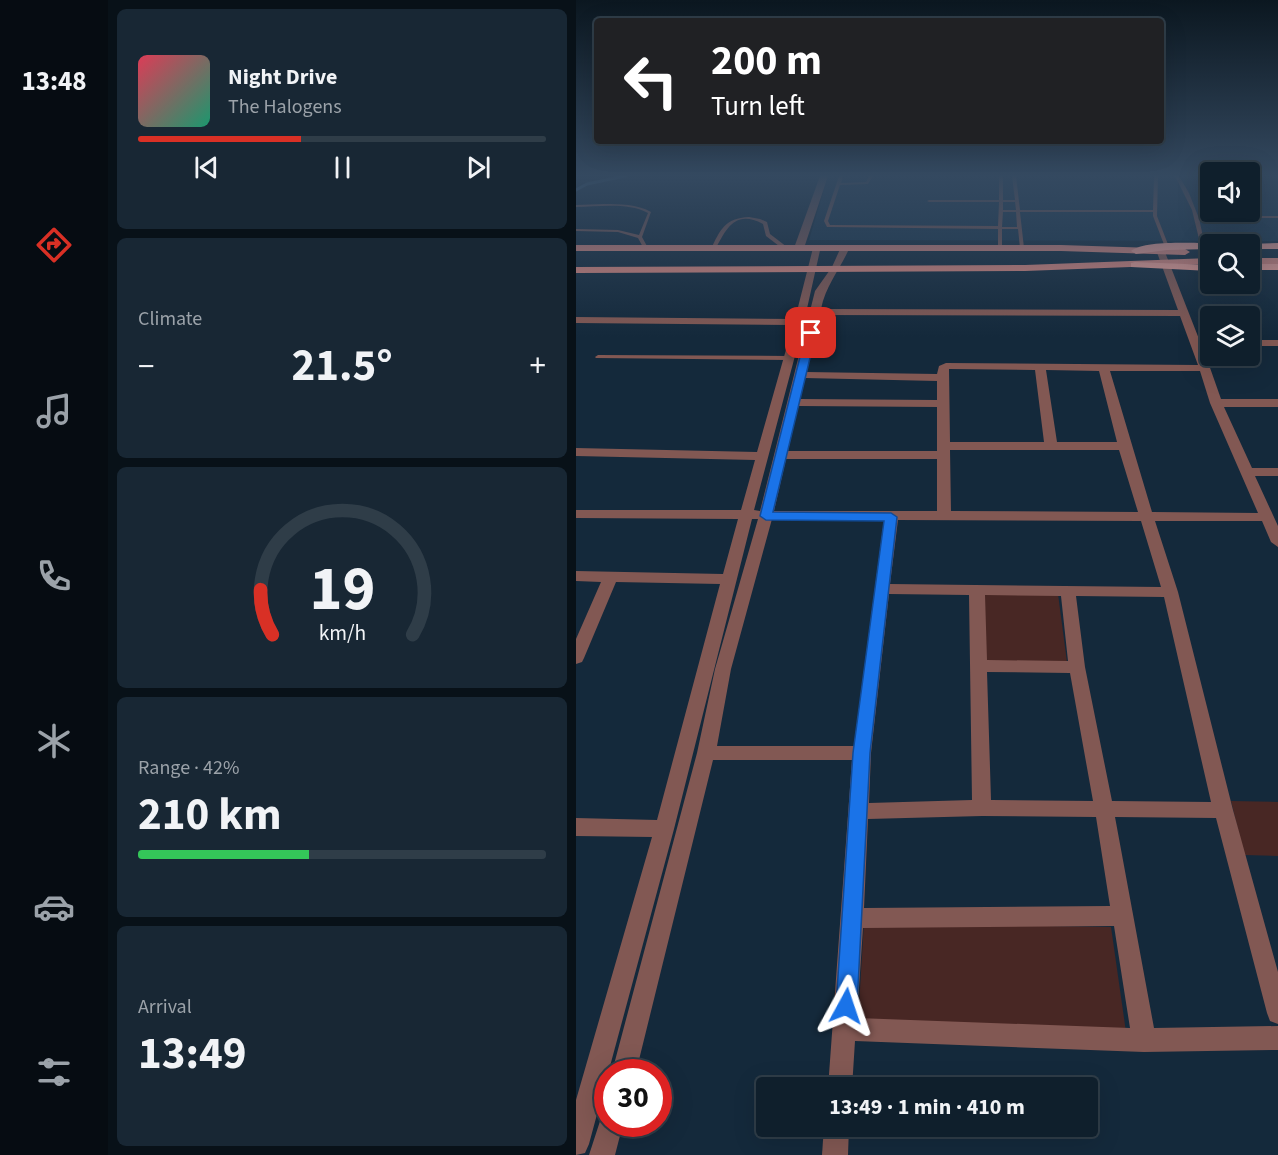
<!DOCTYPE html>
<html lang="en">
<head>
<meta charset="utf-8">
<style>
	body { margin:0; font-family:"Source Sans 3",sans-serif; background:#182734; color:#f1f3f6; height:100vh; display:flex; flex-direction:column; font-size:22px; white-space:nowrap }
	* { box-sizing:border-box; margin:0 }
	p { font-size:20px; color:#9ba2a9 }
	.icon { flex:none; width:33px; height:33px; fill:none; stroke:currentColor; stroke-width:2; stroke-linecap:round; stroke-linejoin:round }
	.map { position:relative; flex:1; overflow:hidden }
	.sheet { display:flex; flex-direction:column; gap:9px; padding:9px; background:#081118; width:468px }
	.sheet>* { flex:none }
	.banner { position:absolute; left:18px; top:18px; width:570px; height:126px; border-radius:6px; box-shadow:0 6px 24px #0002,0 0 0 2px #2f3d48; background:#202124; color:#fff; overflow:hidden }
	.fabs { position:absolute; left:624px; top:162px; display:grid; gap:12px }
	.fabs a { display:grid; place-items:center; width:60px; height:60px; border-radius:6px; background:#0f1f2c; box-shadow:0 6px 24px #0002,0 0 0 2px #2f3d48; font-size:30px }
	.speed { position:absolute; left:18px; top:1059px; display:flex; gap:12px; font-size:30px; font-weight:700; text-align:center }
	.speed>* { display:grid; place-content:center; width:78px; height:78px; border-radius:50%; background:#0f1f2c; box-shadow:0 6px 24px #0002,0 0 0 2px #2f3d48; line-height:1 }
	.speed .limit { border:9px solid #d22; background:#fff; color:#111 }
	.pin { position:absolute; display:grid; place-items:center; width:51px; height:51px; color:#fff; margin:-26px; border-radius:12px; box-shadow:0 3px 9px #0006 }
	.me { position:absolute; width:66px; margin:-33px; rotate:5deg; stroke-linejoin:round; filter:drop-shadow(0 0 4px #0008) }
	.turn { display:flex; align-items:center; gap:21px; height:126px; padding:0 18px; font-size:27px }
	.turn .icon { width:78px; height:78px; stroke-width:2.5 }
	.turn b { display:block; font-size:42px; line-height:51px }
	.big { font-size:45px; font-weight:700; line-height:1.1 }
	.sheet .tile { flex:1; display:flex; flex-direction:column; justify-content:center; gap:9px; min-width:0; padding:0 21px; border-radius:9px; background:#182734 }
	.sheet .dial { align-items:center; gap:0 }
	.dial svg { height:156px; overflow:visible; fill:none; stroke:#2f3d48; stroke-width:7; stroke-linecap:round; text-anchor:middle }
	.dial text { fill:#f1f3f6; stroke:none }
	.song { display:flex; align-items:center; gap:18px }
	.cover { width:72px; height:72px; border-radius:9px; background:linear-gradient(135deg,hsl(350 70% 55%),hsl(160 70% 35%)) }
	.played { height:6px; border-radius:3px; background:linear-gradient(90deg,#d93025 40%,#2f3d48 40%) }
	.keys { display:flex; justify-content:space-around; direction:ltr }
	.heat { display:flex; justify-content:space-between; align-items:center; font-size:33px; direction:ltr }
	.charge { height:9px; border-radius:4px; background:linear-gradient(90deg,#34c759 42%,#2f3d48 0) }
	.trip { position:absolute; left:180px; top:1077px; width:342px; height:60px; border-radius:6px; background:#0f1f2c; box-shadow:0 6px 24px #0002,0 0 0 2px #2f3d48; font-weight:700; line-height:60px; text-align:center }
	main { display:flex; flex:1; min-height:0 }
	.tabs { display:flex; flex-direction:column; width:108px; justify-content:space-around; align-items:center; background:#060c12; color:#9ba2a9 }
	.tabs .icon { width:42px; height:42px }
	.tabs .selected { color:#d93025 }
	.tabs b { font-size:27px; color:#f1f3f6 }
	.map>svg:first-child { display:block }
</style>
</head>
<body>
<main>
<nav class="tabs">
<b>13:48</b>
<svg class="icon selected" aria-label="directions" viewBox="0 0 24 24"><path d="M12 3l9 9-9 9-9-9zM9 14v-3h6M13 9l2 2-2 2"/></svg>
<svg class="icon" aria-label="music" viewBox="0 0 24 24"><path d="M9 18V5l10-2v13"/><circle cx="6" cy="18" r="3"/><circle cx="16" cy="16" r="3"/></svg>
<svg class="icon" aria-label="phone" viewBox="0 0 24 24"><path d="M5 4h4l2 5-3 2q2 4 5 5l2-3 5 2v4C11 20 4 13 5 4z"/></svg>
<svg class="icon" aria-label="climate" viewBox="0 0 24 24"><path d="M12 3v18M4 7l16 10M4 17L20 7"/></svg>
<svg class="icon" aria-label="car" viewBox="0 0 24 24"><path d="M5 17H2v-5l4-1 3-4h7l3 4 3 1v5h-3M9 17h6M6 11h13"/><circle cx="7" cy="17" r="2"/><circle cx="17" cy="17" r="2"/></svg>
<svg class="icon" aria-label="filters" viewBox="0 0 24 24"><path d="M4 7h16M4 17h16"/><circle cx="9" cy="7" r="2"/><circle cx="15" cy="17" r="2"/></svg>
</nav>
<section class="sheet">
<div class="tile">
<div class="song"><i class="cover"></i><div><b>Night Drive</b><p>The Halogens</p></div></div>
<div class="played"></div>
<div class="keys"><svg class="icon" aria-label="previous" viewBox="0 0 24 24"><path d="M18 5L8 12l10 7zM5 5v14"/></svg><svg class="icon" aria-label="pause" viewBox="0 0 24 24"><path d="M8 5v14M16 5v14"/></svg><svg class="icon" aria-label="next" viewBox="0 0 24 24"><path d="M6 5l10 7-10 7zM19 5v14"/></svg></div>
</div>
<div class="tile"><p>Climate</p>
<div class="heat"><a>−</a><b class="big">21.5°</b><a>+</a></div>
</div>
<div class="tile dial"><svg viewBox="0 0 100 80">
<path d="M14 69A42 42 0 1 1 86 69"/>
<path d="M14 69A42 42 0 0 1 8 46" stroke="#d93025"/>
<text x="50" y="56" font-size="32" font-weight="700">19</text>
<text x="50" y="72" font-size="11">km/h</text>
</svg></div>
<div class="tile"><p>Range · 42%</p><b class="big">210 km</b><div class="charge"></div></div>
<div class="tile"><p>Arrival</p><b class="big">13:49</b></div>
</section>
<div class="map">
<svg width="702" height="1155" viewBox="0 0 702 1155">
	<rect width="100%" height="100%" fill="#14293b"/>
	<polygon fill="#19344b" points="252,176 634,176 634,212 674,212 674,176 702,176 702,241 233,240"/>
	<g fill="#482724">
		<polygon points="403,593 482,594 491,662 405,661"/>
		<polygon points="655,801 702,802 702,856 668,855"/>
		<polygon points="288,923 535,927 550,1032 282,1022"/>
	</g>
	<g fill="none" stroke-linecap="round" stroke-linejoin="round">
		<polyline stroke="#466b8b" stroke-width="3" points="0,190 11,184 49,176"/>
		<g fill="#825853" fill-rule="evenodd">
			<path d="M 263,176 L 267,176 L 265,183 L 290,182 L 293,176 L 297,176 L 292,184 L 264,185 L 252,221 L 254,225 L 422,226 L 423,202 L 353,202 L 351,201 L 353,200 L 423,200 L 423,176 L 427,176 L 427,200 L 439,200 L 436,176 L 440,176 L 444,210 L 577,210 L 578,176 L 582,176 L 581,216 L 593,247 L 591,248 L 589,247 L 577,216 L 577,212 L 444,212 L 448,248 L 446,249 L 444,248 L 442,229 L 426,229 L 426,248 L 424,249 L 422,248 L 422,229 L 253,227 L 251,227 L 248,221 ZM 427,202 L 439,202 L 440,210 L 427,210 ZM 427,212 L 440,212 L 441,227 L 426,227 Z"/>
			<polygon points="599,176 603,176 613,193 622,216 702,216 702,218 623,218 629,246 625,247 616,210"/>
			<path d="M 28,204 C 44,204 61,204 75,212 L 66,237 L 72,248 L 72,249 L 68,249 L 62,238 L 42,232 L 0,231 L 0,229 L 42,230 L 63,235 L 72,213 C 51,202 23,207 0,207 L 0,205 Z"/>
			<path d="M 173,217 L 184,219 L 191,222 L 194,234 L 211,247 L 211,249 L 207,249 L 190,236 L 187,224 C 159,209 150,229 139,250 L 135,250 L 135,249 C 144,230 149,218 173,217 Z"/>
			<polygon points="22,355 212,356 215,358 212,360 20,358 19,357"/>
		</g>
		<g fill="#825853" fill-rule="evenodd">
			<polygon points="244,176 252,176 228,248 220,250 218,248"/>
			<path d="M 583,244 L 587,247 L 623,339 L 634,339 L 634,345 L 626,345 L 645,399 L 702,399 L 702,407 L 648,407 L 676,468 L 702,468 L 702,476 L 679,476 L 702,526 L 702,547 L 695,542 L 686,521 L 579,521 L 602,592 L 657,810 L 702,972 L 702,1024 L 694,1021 L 691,1013 L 640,818 L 539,817 L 578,1028 L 702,1026 L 702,1050 L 568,1052 L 279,1041 L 276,1088 L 252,1088 L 276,760 L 137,760 L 60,1072 L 36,1072 L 121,753 L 139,669 L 182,519 L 176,519 L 98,829 L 13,1144 L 9,1153 L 0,1155 L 0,1100 L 76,837 L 0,836 L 0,818 L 81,820 L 144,584 L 40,582 L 8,658 L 6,662 L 0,664 L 0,639 L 25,582 L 0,581 L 0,571 L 147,574 L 162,519 L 0,518 L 0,510 L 165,510 L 179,460 L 0,456 L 0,448 L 181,452 L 217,325 L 0,323 L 0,317 L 219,319 L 237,248 L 245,246 L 228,322 L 178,510 L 184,511 L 239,291 L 256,267 L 265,247 L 273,249 C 263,271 250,285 245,309 L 602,310 L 579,247 ZM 243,315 L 604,316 L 622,365 L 370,363 L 363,366 L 361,374 L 230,372 ZM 373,369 L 459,370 L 468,442 L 374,442 ZM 470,370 L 523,371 L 541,442 L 481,442 ZM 534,371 L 624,371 L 634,403 L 682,513 L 576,512 ZM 229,378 L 361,381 L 361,400 L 224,399 ZM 222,406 L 361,407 L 361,451 L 212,451 ZM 374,450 L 543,450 L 562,512 L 375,511 ZM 210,459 L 361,459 L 361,511 L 198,511 ZM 196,519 L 308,520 L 278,746 L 141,746 L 155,669 ZM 322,520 L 565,521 L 585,587 L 314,584 ZM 313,594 L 393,595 L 396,800 L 293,803 L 295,753 ZM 409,595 L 485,596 L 492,661 L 411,660 ZM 500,596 L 588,597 L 635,802 L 536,801 L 509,667 ZM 411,672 L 494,673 L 517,801 L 415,800 ZM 406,816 L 520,817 L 534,906 L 288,908 L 292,819 ZM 538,926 L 554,1028 L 281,1018 L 287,928 Z"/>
			<rect x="674" y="340" width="28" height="6"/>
			<polygon points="32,1113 32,1124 47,1124 39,1155 13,1155 26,1115"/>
			<polygon points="248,1126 273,1126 272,1155 246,1155"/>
		</g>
		<g fill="#de887e" fill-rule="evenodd">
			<polygon points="0,245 485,245 609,249 614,252 609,255 485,251 0,251"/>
			<polygon points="634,258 634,264 449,271 0,273 0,267 449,265"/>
			<rect x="674" y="258" width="28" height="6"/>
		</g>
		<g fill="#f5a298" fill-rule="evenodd">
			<path d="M 634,243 L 638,244 L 634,244 L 634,249 L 591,250 L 560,254 L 555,251 C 568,240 616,243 634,243 Z"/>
			<polygon points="702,243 702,249 674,249 674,244 670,244"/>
			<polygon points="559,262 634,265 634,271 555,267 555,263"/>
			<rect x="674" y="264" width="28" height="6"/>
		</g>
	</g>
	<linearGradient id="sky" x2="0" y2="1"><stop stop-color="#0b1720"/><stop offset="0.52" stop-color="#344960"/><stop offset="1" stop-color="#344960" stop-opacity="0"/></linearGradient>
	<rect width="702" height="337" fill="url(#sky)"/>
	<polygon fill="#1a73e8" stroke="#114b97" stroke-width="1.5" points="235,330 240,333 197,512 315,513 321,517 294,753 281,1006 278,1014 270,1017 263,1014 260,1006 277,753 308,521 190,520 184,516 230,333"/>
</svg>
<div class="fabs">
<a><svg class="icon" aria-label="sound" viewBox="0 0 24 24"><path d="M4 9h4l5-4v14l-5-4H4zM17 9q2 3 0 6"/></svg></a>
<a><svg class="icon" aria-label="search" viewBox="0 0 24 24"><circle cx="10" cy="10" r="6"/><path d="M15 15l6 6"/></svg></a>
<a><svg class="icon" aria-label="layers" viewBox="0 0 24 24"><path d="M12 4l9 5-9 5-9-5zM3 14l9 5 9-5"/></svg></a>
</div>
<div class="speed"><div class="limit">30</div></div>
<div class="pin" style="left:235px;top:333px;background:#d93025"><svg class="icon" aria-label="arrive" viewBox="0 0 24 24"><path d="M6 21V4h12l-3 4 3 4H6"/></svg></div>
<svg class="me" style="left:270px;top:1006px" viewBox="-20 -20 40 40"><path d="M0-17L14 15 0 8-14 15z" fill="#1a73e8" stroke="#fff" stroke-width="4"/></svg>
<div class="trip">13:49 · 1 min · 410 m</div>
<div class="banner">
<div class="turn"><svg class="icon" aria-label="left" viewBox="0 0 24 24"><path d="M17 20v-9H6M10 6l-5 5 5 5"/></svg><div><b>200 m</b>Turn left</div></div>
</div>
</div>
</main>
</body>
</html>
